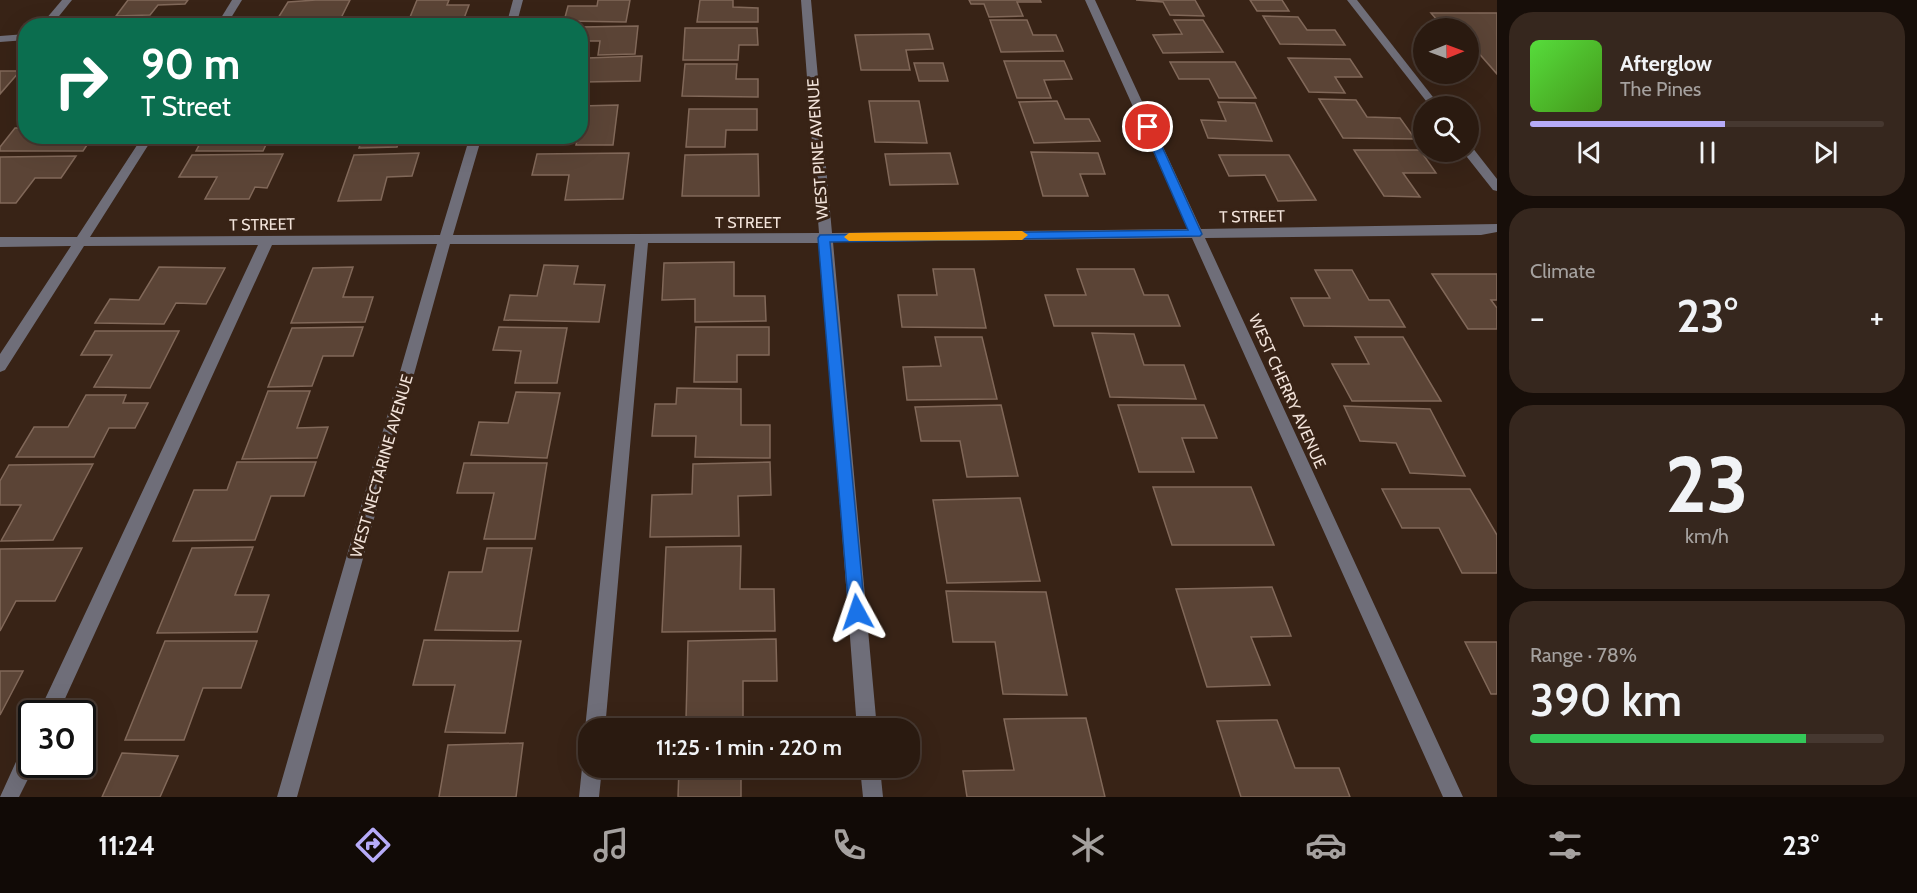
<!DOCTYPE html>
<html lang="en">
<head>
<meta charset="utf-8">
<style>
	body { margin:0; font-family:Cabin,sans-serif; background:#36271e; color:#f1f3f6; height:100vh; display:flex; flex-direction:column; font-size:22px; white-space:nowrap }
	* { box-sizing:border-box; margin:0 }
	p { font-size:20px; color:#a5a19f }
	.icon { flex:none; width:33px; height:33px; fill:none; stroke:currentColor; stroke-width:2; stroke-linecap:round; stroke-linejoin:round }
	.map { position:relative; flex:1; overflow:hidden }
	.panel { display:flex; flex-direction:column; gap:12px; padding:12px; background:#170e09; width:420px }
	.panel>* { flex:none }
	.top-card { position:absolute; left:18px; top:18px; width:570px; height:126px; border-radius:24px; box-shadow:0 6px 24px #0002,0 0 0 2px #463830; background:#0b6e4f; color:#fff; overflow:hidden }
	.needle { width:39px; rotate:89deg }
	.tools { position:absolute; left:1413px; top:18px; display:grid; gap:12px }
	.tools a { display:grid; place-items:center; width:66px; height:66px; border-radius:50%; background:#2a1a10; box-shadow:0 6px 24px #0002,0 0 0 2px #463830; font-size:30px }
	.speed { position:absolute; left:18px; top:700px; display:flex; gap:12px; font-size:30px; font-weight:700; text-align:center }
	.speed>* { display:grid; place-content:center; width:78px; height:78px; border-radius:50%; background:#2a1a10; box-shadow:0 6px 24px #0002,0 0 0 2px #463830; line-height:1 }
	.speed .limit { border:3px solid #111; border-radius:9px; background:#fff; color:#111 }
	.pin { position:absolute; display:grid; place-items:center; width:51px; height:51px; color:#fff; margin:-26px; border:3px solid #fff; border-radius:50%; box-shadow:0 2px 6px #0007 }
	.me { position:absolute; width:66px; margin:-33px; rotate:355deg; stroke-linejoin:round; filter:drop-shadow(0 0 4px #0008) }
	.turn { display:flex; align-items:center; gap:21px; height:126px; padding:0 24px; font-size:27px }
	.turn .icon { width:78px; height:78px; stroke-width:2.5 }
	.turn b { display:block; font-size:42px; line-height:51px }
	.big { font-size:45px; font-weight:600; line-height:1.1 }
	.panel .tile { flex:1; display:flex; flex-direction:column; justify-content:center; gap:9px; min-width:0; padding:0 21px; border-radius:24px; background:#36271e }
	.panel .dial { align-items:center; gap:0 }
	.dial b { font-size:78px; line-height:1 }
	.song { display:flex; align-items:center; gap:18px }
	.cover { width:72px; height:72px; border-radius:9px; background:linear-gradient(135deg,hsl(110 70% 55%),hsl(100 70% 35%)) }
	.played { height:6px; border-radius:3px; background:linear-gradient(90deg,#b6abf8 55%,#463830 55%) }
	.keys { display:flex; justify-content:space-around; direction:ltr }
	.heat { display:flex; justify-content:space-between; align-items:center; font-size:33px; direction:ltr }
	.charge { height:9px; border-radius:4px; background:linear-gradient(90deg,#34c759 78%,#463830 0) }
	.trip { position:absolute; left:578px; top:718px; width:342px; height:60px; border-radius:24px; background:#2a1a10; box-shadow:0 6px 24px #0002,0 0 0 2px #463830; font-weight:600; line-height:60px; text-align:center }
	.tabs { display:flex; height:96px; justify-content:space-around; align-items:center; background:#110a06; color:#a5a19f }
	.tabs .icon { width:42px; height:42px }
	.tabs .on { color:#b6abf8 }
	.tabs b { font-size:27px; color:#f1f3f6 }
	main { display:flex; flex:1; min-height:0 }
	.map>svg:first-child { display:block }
</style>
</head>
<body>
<main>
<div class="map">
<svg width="1497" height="797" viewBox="0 0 1497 797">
	<rect width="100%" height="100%" fill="#382316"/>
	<g fill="#5b4436" stroke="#816859" stroke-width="1.5">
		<polygon points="128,0 188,0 185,4 158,5 150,15 116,16"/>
		<polygon points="316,0 350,0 341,18 278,18 288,2"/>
		<polygon points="417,0 449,0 447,5 469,5 463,21 408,22"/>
		<polygon points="598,0 630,0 626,22 564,21 568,6 597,6"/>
		<polygon points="700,0 733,0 733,7 758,8 758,22 697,22"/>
		<polygon points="969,0 1040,0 1041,2 1017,2 1023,16 989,17 984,4 971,4"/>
		<polygon points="1136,0 1195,0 1204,16 1170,15 1163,2"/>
		<polygon points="1250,0 1282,0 1289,11 1257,11"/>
		<polygon points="1431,13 1497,13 1497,74 1468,41 1468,28 1444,28"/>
		<polygon points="1263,16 1298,17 1307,30 1335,30 1345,45 1280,44"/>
		<polygon points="990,20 1027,20 1033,35 1056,35 1063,51 1001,52"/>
		<polygon points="1174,20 1203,20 1223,52 1163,53 1153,35 1182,34"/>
		<polygon points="638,26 635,54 598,55 600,41 580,41 580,27"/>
		<polygon points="685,28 757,28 758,45 739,45 738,60 683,60"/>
		<polygon points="929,34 933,49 906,50 910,70 861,70 855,35"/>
		<polygon points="642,56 640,81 584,82 587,58"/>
		<polygon points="1288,58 1350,59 1362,77 1335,77 1345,93 1309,92"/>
		<polygon points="1004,61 1064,61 1072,79 1044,80 1051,98 1017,98"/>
		<polygon points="1170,62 1235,62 1256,98 1219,98 1209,79 1179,79"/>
		<polygon points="914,63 943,63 948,81 919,81"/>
		<polygon points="685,64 737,64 736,79 758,79 758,97 682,96"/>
		<polygon points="0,71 20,71 0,94"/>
		<polygon points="1319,99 1356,100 1367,117 1400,118 1415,139 1343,138"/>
		<polygon points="869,101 919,101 927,143 875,142"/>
		<polygon points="1057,101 1065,119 1089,119 1100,141 1034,143 1019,102"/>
		<polygon points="1218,102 1255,103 1272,141 1208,138 1201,120 1226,121"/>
		<polygon points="618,105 613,145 576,145 578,136 580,136 580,106"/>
		<polygon points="689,109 757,109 757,130 726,130 725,147 686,147"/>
		<polygon points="15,128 26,128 26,136 93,136 83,151 0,151 0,147"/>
		<polygon points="204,136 270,136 263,151 196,151"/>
		<polygon points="363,136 400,136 397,147 359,148"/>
		<polygon points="1354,150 1420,150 1436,173 1403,173 1420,197 1384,196"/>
		<polygon points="1031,152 1098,153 1105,174 1080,174 1088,196 1043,196"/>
		<polygon points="419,153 412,176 387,177 381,200 338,201 354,155"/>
		<polygon points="629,153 623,199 565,200 569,175 532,175 537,154"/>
		<polygon points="950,153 958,184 890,185 885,154"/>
		<polygon points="283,154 267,188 255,187 249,199 205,199 217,177 179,177 192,155"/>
		<polygon points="758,154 759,196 682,196 685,155"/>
		<polygon points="1219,155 1289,155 1316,200 1278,201 1265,175 1229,176"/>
		<polygon points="76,156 61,178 35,178 16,203 0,203 0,157"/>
		<polygon points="734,262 734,296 765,296 766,321 695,322 695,299 662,300 664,263"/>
		<polygon points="544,265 578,266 574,284 605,285 599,322 504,320 510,295 537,296"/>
		<polygon points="159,267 225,268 206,304 176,303 164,324 95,323 110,299 139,300"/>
		<polygon points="353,267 343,297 373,297 365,322 291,323 313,268"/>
		<polygon points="933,269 974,269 986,328 902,327 898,295 937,295"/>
		<polygon points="1077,269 1134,269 1144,295 1168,295 1180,326 1054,326 1045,295 1086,295"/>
		<polygon points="1315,270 1352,270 1369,300 1389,300 1405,327 1304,326 1291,298 1330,298"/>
		<polygon points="1432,274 1497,274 1497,300 1491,300 1497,308 1497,329 1468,329"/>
		<polygon points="363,327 353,356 323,356 312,386 268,387 292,328"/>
		<polygon points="499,327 567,328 557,383 515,383 521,351 493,350"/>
		<polygon points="696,327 769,327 769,355 737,355 737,382 694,382"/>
		<polygon points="95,331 179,331 150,388 94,387 112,355 81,355"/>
		<polygon points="1092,333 1134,334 1144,365 1184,365 1196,399 1110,397"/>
		<polygon points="935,337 982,337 997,399 907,400 903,367 941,366"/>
		<polygon points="1355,337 1403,337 1441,401 1352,401 1332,364 1369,364"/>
		<polygon points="677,388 741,389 741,425 770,425 770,458 695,457 696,436 652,436 655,404 676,404"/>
		<polygon points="268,391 310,391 297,428 328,427 317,458 242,459"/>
		<polygon points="516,392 560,393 547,458 471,455 479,422 508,423"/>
		<polygon points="86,395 126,395 123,403 148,403 135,428 109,428 94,457 16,457 34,427 68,427"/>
		<polygon points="1001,405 1018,476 967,477 960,441 921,441 915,407"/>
		<polygon points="1118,405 1204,405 1217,438 1182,438 1194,472 1139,472"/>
		<polygon points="1344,406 1430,409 1465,476 1410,473 1396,443 1360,441"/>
		<polygon points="237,462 316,462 304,496 271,496 255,540 173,541 194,490 227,490"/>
		<polygon points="770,462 771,495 738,496 739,536 650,537 652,495 692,494 693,464"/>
		<polygon points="464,463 547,463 535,539 484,539 494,493 457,493"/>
		<polygon points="93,464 53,540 1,541 21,505 0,505 0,481 9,465"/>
		<polygon points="1153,487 1251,487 1274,545 1172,545"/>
		<polygon points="1382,489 1470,489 1497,535 1497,573 1462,573 1439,528 1402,528"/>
		<polygon points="1020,498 1040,581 947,583 933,500"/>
		<polygon points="741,546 740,589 774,589 775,631 662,632 666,547"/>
		<polygon points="253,547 235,595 269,595 257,632 157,633 192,548"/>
		<polygon points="82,548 55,601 16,601 0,631 0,549"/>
		<polygon points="487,548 532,548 518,631 435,630 449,572 482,572"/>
		<polygon points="1272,587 1291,636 1251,637 1270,685 1207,687 1176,589"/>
		<polygon points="946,591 1046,592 1067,695 1003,694 995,642 953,642"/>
		<polygon points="776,639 777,681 743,681 743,719 686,720 688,641"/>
		<polygon points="424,640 521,641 505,733 445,732 455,685 413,685"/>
		<polygon points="165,641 257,641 241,688 203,688 184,740 125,740"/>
		<polygon points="1465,642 1497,642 1497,694 1491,694"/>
		<polygon points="0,671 23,671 0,715"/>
		<polygon points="1086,718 1105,797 967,797 963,771 1014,770 1004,719"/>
		<polygon points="1277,720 1295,768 1339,768 1350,797 1241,797 1217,721"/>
		<polygon points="523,743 516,797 439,797 448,745"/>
		<polygon points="122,753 178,756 160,797 102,797"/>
		<polygon points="679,768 741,768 741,797 678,797"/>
	</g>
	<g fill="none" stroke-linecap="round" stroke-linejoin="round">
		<g fill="#6f6e79" fill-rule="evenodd">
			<polygon points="62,0 72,0 51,26 40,26"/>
			<polygon points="232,0 242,0 226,26 216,26"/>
			<polygon points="513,0 523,0 516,26 506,26"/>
			<polygon points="801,0 811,0 832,233 1188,229 1085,0 1095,0 1201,229 1497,224 1497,232 1481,235 1205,238 1463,797 1443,797 1192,238 833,242 877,729 857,729 820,243 648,243 605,729 588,729 588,735 585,729 635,244 450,244 297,797 277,797 437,244 272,245 58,714 38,714 258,245 84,246 5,370 0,372 0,354 71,246 0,247 0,237 77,237 143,136 154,136 90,237 440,235 470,136 482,136 453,235 819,233"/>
			<polygon points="1347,0 1357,0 1440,106 1430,106"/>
			<polygon points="26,34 26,40 0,42 0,36"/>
			<polygon points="1468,146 1472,147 1497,179 1497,191 1493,190 1463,152 1468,152"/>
			<polygon points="32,739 32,765 35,765 19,797 0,797 25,742"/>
			<polygon points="588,760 588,768 602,768 599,797 579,797 582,768"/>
			<polygon points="860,768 880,768 883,797 863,797"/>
		</g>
	</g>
	<polygon fill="#1a73e8" stroke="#114b97" stroke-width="1.5" points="1148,124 1153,127 1202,234 1200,236 830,242 865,612 862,618 857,620 851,618 849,612 818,238 820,235 1188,230 1143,127"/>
	<polygon fill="#f59e0b" points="1022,231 1028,235 1022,240 849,241 844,237 849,233"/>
	<g text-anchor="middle" stroke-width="6" stroke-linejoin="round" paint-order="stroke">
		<g font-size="16" fill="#f2e3da" stroke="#382316">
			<text transform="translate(817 149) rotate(-94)" y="6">WEST PINE AVENUE</text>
			<text transform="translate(1252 216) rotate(-1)" y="6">T STREET</text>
			<text x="748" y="228">T STREET</text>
			<text transform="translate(262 224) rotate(-1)" y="6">T STREET</text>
			<text transform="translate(1288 391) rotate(66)" y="6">WEST CHERRY AVENUE</text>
			<text transform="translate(381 466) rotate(-74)" y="6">WEST NECTARINE AVENUE</text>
		</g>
	</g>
</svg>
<div class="tools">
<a><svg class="needle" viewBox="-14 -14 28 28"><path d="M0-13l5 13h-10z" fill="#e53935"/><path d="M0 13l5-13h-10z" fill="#a5a19f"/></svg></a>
<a><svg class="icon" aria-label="search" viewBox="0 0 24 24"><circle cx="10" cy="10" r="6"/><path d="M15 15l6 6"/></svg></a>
</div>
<div class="speed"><div class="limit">30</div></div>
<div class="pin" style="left:1148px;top:127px;background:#d93025"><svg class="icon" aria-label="arrive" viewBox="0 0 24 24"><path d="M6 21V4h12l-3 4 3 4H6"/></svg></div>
<svg class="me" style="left:857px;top:612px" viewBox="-20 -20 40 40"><path d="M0-17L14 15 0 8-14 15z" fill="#1a73e8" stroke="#fff" stroke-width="4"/></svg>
<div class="trip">11:25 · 1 min · 220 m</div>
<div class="top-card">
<div class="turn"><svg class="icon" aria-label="right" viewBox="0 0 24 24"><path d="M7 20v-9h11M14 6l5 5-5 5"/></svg><div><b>90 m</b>T Street</div></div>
</div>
</div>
<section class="panel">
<div class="tile">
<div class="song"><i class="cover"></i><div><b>Afterglow</b><p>The Pines</p></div></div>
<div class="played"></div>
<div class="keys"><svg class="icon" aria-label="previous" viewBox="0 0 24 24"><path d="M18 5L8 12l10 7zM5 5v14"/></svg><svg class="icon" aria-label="pause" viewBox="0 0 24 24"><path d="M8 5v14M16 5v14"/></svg><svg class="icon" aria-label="next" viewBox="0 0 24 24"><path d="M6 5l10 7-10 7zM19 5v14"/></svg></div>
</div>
<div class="tile"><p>Climate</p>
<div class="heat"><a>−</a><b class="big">23°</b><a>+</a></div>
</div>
<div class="tile dial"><b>23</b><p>km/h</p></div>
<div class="tile"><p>Range · 78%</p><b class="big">390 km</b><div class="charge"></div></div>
</section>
</main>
<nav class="tabs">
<b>11:24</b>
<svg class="icon on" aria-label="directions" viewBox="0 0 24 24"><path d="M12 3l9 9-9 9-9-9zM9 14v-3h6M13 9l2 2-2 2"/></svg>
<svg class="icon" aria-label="music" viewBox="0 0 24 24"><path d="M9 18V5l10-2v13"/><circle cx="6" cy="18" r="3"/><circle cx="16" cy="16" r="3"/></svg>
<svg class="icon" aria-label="phone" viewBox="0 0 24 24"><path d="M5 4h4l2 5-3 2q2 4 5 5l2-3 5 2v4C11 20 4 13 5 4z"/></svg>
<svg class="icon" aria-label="climate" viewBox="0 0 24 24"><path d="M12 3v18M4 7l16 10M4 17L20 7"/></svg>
<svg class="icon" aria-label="car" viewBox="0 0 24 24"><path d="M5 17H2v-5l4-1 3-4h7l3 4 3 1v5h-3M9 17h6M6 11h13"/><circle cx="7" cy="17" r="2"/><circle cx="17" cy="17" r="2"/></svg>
<svg class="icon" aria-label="filters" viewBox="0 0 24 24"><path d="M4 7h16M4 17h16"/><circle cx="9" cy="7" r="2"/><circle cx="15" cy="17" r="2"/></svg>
<b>23°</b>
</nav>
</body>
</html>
